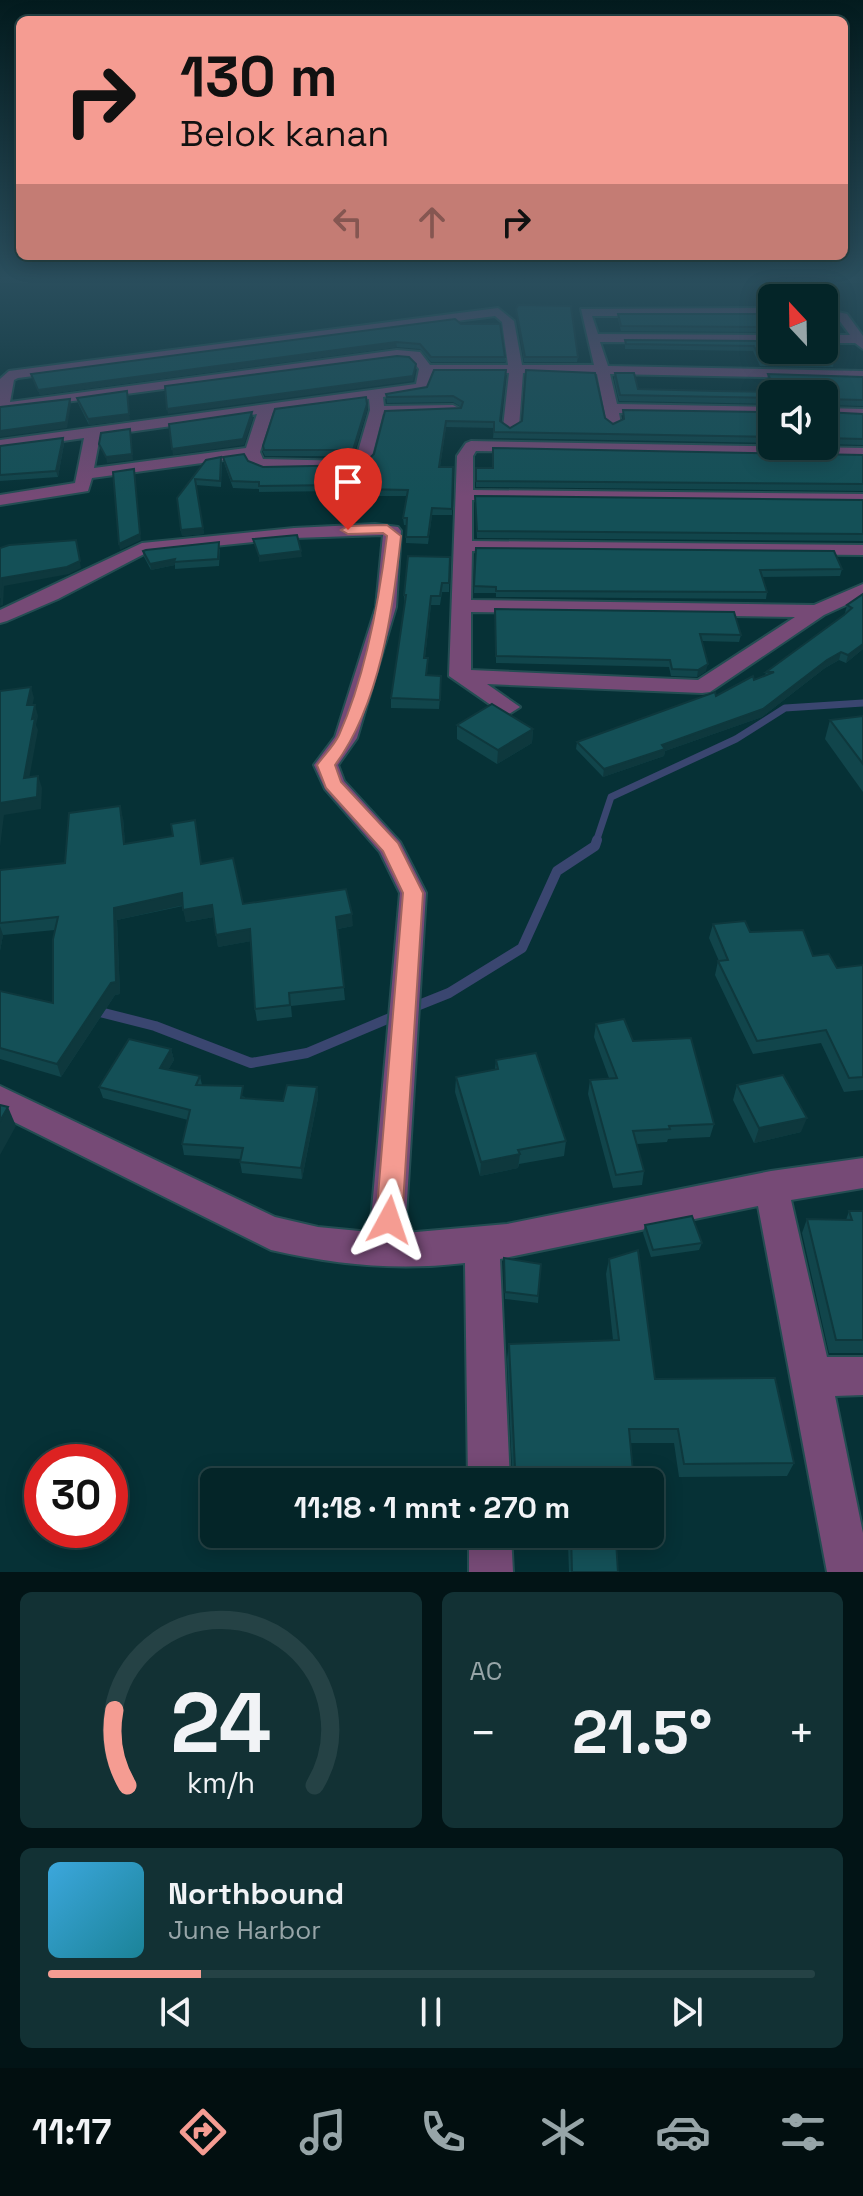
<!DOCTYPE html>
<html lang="id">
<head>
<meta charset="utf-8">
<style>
	body { margin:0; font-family:"Space Grotesk",sans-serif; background:#123134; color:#f1f3f6; height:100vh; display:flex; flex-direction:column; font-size:30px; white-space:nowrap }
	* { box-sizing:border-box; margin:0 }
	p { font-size:26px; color:#97a5a8 }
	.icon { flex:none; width:44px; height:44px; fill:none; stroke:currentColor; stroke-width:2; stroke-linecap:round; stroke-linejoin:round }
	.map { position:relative; height:1572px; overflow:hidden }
	.sheet { display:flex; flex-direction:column; gap:20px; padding:20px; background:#021416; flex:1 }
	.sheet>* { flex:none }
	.top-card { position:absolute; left:16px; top:16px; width:832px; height:244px; border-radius:12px; box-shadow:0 4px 20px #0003,0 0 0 2px #254245; background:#f59c92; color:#111; overflow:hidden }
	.needle { width:52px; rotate:338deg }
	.fabs { position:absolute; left:758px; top:284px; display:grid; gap:16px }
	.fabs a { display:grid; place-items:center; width:80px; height:80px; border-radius:12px; background:#042528; box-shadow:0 4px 20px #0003,0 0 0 2px #254245; font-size:40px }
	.speed { position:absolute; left:24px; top:1444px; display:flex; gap:16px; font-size:40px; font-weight:700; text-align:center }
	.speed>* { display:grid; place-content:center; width:104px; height:104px; border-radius:50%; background:#042528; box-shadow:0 4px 20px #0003,0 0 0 2px #254245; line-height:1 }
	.speed .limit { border:12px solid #d22; background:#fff; color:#111 }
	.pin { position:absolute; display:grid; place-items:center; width:68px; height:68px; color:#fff; margin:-82px -34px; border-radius:50% 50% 50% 0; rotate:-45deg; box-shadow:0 0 8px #0007 }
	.pin .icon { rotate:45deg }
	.me { position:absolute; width:88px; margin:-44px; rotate:5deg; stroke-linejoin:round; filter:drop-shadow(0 0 6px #0008) }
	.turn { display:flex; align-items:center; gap:28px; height:168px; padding:0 32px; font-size:36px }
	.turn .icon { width:104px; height:104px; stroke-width:2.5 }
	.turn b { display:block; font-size:56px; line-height:68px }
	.lanes { display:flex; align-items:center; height:76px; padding:0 32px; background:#0003; justify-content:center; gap:40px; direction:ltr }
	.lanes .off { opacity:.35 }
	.big { font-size:60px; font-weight:700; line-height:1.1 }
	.sheet .tile { flex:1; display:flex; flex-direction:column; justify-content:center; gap:12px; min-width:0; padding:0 28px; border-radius:12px; background:#123134 }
	.sheet .dial { align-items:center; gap:0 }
	.dial svg { height:208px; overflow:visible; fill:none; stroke:#254245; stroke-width:7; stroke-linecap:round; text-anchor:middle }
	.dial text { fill:#f1f3f6; stroke:none }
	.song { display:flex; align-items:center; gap:24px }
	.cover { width:96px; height:96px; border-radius:12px; background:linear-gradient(135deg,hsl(200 70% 55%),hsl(190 70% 35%)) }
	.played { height:8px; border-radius:4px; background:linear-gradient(90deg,#f59c92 20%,#254245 20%) }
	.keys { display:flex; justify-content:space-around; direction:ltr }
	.heat { display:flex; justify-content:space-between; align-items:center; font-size:44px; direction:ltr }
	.sheet .tiles { flex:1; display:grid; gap:20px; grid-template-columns:1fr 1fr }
	.tile:last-child { grid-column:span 2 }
	.trip { position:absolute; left:200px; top:1468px; width:464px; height:80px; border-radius:12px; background:#042528; box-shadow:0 4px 20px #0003,0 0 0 2px #254245; font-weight:700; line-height:80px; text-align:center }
	.tabs { display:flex; height:128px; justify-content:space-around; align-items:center; background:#020f10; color:#97a5a8 }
	.tabs .icon { width:56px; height:56px }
	.tabs .selected { color:#f59c92 }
	.tabs b { font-size:36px; color:#f1f3f6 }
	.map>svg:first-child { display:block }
</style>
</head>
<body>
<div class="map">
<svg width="863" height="1572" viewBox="0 0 863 1572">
	<rect width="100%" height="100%" fill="#063136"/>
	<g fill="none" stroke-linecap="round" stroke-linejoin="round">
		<polyline stroke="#3a4670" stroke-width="7" points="596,842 611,797 736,739 785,708 863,703"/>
		<g stroke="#3a4670" stroke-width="10">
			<polyline points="409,1009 449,993 522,948 557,871 595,846 597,840"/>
			<polyline points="96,1011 155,1026 251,1063 307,1053 397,1015"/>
		</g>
		<g stroke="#234d52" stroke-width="4">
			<g id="minor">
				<path d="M 498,308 L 514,321 L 522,365 L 594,365 L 581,309 L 772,308 L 772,316 L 592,316 L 598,334 L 772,335 L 772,343 L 600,342 L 608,366 L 863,371 L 863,379 L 610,374 L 617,404 L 772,407 L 772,415 L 619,413 L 621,424 L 614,428 L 607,424 L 597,374 L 523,373 L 519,427 L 511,432 L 503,427 L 509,373 L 432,373 L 427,390 L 383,397 L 384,406 L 453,405 L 460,409 L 458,412 L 383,414 L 371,460 L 360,469 L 264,470 L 250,465 L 246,457 L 92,478 L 88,491 L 0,505 L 0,495 L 75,483 L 84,438 L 0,450 L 0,440 L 416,384 L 419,369 L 411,359 L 397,358 L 5,410 L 0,409 L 0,379 L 9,371 ZM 495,316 L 502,322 L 508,365 L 430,365 L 420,352 L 397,350 L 10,402 L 14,380 L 18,378 ZM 369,399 L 370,410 L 356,458 L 351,461 L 263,459 L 260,452 L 273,412 ZM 257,414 L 246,448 L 94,468 L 100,436 Z"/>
				<polygon points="824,309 847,314 863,336 863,349 855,343 824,343 824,335 850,335 839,320 824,317"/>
				<polygon points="824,408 863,409 863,417 824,416"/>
				<path d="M 471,441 L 863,448 L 863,458 L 476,451 L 473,456 L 473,490 L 863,494 L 863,504 L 472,500 L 472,541 L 863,545 L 863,555 L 472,551 L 471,600 L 814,605 L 863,584 L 863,597 L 824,615 L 710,692 L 702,693 L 487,684 L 520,707 L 509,714 L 501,712 L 449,676 L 457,456 L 466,443 ZM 471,612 L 795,617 L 698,680 L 471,670 Z"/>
				<path d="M 375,524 L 398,527 L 401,531 L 396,607 L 357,738 L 338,765 L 344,781 L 400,842 L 426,893 L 405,1233 L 507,1224 L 771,1171 L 863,1158 L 863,1188 L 791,1200 L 827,1357 L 863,1357 L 863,1395 L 835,1396 L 863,1533 L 863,1572 L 827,1572 L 758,1206 L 500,1259 L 510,1482 L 468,1482 L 465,1263 C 398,1271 337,1265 271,1250 L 0,1115 L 0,1086 L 275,1217 L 318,1227 L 370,1232 L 400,893 L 380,852 L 325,789 L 314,765 L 335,737 L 376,607 L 383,535 L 294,538 L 146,553 L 58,599 L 7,621 L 0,623 L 0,610 L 142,543 L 294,528 Z"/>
				<polygon points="469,1534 511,1534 513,1572 469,1572"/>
			</g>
		</g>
		<use href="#minor" fill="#764a76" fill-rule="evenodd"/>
	</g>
	<g fill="#11454b">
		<polygon points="516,309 578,357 577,362 524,362"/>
		<polygon points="618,314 772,314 772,332 621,331 618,319"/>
		<polygon points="455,319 505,357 505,362 431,362 420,349 397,347 40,395 31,374"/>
		<polygon points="625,340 772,341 834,362 833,367 760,366 753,351 625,349"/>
		<polygon points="434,370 510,428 605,418 613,424 623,420 623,410 772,412 772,443 493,438 494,428 446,427 440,467 453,467 452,515 432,515 428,544 406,543 406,525 404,525 403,518 407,496 361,496 361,493 337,491 259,492 259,489 233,488 224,463 223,457 248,461 263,467 362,465 461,407 453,402 387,403 386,394 427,387"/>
		<polygon points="615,373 638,389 772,392 767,380 768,374 863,377 863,406 824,405 824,394 772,394 772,404 619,401 614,379"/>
		<polygon points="77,398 130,420 89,425 78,403"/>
		<polygon points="367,410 353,456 265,456 263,452 263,446"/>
		<polygon points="824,412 863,414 863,445 824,444"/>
		<polygon points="63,438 64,444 58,477 0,481 0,446"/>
		<polygon points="863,455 863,491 476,487 476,468"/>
		<polygon points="206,460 222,463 221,487 196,485 204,534 182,536 177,498"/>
		<polygon points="863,500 863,541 477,538 475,503"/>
		<polygon points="476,548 842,569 840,576 762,577 767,592 766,599 496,597 496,593 474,593"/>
		<polygon points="220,549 219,566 175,569 175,565 151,570 144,557 143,551"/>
		<polygon points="450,557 449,592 442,592 440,605 431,605 425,658 428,658 427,675 441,685 439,709 391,708 391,698 405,604 404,604 404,595"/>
		<polygon points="863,594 863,649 846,663 839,660 825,668 762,717 665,751 664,756 603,777 576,749 577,742 716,696 765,676 766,672 846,613 845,613 847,605"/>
		<polygon points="495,609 741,635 739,642 702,641 706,671 697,677 671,676 669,667 496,663"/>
		<polygon points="863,716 863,792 825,739 830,720"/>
		<polygon points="457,725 533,729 532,743 497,764 457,739"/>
		<polygon points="123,818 125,843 202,864 243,904 353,926 338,929 345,1000 291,1006 292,1017 257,1021 255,1009 251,941 218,947 214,917 186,922 183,906 117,920 120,994 115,995 61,1077 0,1059 0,991 53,1003 55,930 3,935 0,951 0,870 65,863"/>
		<polygon points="713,924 750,932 813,956 837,968 863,965 863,1090 844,1092 821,1043 753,1054 715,975 718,961 719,961 709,938"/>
		<polygon points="596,1024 633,1041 714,1124 710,1137 668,1139 667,1142 637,1144 644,1171 642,1185 613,1188 588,1094 590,1080 609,1078 594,1037"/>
		<polygon points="171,1049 174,1060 168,1070 200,1076 202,1085 245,1097 245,1099 283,1101 317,1087 318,1098 302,1179 242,1173 240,1162 240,1159 184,1155 182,1144 188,1120 103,1098 99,1087"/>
		<polygon points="496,1060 566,1141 564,1156 519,1164 518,1168 480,1176 455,1092 456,1077 495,1069"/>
		<polygon points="737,1085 801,1132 754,1143 733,1100"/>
		<polygon points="849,1211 863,1211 863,1353 829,1353 802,1233 807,1219 846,1220"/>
		<polygon points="645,1225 702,1243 699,1250 651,1257 643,1233"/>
		<polygon points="504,1258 541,1264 538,1303 505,1299"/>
		<polygon points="609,1259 655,1379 794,1463 787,1476 679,1477 674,1443 630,1443 634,1482 510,1482 512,1470 507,1359 509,1344 613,1340 606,1274"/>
		<polygon points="564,1534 614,1534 618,1572 569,1572 568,1544 564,1543"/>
	</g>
	<g fill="#0e383d">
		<polygon points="396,342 397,347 40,395 38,390"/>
		<polygon points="416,364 413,381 168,414 167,409"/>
		<polygon points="127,391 130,420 89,425 88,419"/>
		<polygon points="70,399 71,404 67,428 0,437 0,431"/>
		<polygon points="367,404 367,410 353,456 353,450"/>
		<polygon points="252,412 253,418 244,445 173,455 172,449"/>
		<polygon points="131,435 133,460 107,463 106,457"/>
		<polygon points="63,438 64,444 58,477 56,471"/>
		<polygon points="135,475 141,540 120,550 119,544"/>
		<polygon points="203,528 204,534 182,536 181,530"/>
		<polygon points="76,540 81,568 69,574 4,586 3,605 0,606 2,578"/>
		<polygon points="301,551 302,557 259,562 259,556"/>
		<polygon points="175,559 175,565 151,570 150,564"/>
		<polygon points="863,644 863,649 846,663 848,655"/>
		<polygon points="841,652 839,660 825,668 762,717 665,751 664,756 603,777 604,769 662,745"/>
		<polygon points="708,664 706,671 697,677 698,670"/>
		<polygon points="31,687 34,698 30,717 27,705"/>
		<polygon points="35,705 38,716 36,725 38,730 27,790 24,778 32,719"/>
		<polygon points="533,729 532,743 497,764 498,750"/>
		<polygon points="38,776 42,788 41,809 4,815 0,847 0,803"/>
		<polygon points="120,806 123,818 126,856 124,844"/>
		<polygon points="182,893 184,905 117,920 120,994 115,995 61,1077 57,1064 114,908"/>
		<polygon points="212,905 214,917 186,922 183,910"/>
		<polygon points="352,914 353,926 337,929 336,917"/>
		<polygon points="0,926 3,935 0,951"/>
		<polygon points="250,929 252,941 218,947 216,935"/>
		<polygon points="171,1049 174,1060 163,1079 160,1068"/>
		<polygon points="317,1087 318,1098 302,1179 301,1168"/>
		<polygon points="8,1107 16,1126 0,1155 0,1121"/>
		<polygon points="807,1118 801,1132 754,1143 759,1128"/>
		<polygon points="520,1154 518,1168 480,1176 481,1162"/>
	</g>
	<g fill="#145057" stroke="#0e383d" stroke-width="2">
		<polygon points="518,305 571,306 578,357 525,357 516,309"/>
		<polygon points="618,314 772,314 772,327 621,326"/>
		<polygon points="455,319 461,324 500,324 505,357 431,357 420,344 396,342 38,390 31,374"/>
		<polygon points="625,340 772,341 772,350 824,350 824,345 834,362 761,361 754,346 626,344"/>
		<polygon points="397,356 409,357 416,364 413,376 167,409 165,386"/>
		<polygon points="434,370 506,370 500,421 510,428 522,421 526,370 595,373 605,418 613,424 624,419 623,410 772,412 772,437 494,432 494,422 446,421 439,467 453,467 452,509 432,508 428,537 406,537 407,518 403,518 408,490 360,489 361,487 336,485 259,486 259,482 232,481 223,457 244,454 248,461 263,467 362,465 374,454 385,411 461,408 463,402 453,396 387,397 386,394 427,387"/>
		<polygon points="615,373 634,373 638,389 716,391 776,392 768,374 863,377 863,400 825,399 824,400 824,394 772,394 772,398 620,395"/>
		<polygon points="127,391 129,414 88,419 77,398"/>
		<polygon points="366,397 367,404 353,450 264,450 263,446 275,409"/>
		<polygon points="70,399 66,422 0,431 0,407"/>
		<polygon points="252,412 243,439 172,449 169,424"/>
		<polygon points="824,412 863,414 863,439 824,438"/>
		<polygon points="130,429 132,454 106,457 99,444 101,433"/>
		<polygon points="63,438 56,471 0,475 0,446"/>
		<polygon points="493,448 863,455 863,484 476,481 476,468 493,468"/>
		<polygon points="221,457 220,481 195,479 203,528 181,530 177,498 206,460"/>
		<polygon points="134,469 140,534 119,544 113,472"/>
		<polygon points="475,496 863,500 863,534 477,531"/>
		<polygon points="297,535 301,551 259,556 253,539"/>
		<polygon points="76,540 80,561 67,567 2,578 0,598 0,548 9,545"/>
		<polygon points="219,542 218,559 174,562 175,559 150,564 143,551 146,550"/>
		<polygon points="476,548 834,551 842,569 760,570 767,592 496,591 496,587 474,586"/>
		<polygon points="408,556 450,557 449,583 442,583 440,596 431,596 424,658 428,658 426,675 441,676 440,700 391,698 406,595 404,595"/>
		<polygon points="863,594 863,644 848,655 841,652 827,660 763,709 662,745 665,749 604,769 577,742 715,692 716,696 753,676 754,680 774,672 766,672 844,615 852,608 847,605"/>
		<polygon points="495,609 734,612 741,635 700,634 708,664 698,670 672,669 670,660 496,656"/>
		<polygon points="31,687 27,705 35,705 32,719 35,718 24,778 38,776 37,797 0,803 0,805 0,691"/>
		<polygon points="492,704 533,729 498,750 457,725"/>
		<polygon points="863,716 863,764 830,720"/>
		<polygon points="120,806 124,844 173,836 171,824 195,820 201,864 233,858 243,904 346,889 352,914 336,917 344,987 289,993 290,1005 255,1009 250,929 216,935 212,905 183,910 182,893 114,908 116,982 111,983 57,1064 0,1048 0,991 53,1003 53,939 58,917 0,923 0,870 65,863 69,813"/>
		<polygon points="745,921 750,932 803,930 813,956 829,954 837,968 863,965 863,1077 849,1078 826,1030 757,1041 718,961 728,960 713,924"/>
		<polygon points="624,1019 633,1041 691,1038 714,1124 669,1126 670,1129 633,1131 644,1171 616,1175 590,1080 617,1078 596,1024"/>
		<polygon points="129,1039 171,1049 160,1068 200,1076 196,1085 243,1086 241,1098 283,1101 287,1085 317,1087 301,1168 240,1162 243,1148 182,1144 190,1110 99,1087"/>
		<polygon points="536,1053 566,1141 518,1150 520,1154 481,1162 456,1077 498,1069 496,1060"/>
		<polygon points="783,1075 807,1118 759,1128 737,1085"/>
		<polygon points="0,1105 8,1107 0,1121"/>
		<polygon points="849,1211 863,1211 863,1340 836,1340 807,1219 852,1220"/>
		<polygon points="692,1216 702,1243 653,1250 645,1225"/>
		<polygon points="638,1250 655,1379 775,1378 794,1463 684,1464 678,1429 629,1429 634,1482 512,1482 512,1471 515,1468 509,1344 619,1340 609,1259"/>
		<polygon points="504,1258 541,1264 538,1296 505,1292"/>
		<polygon points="571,1534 614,1534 613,1541 616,1541 618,1572 572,1572"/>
	</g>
	<linearGradient id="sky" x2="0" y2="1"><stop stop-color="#031b1e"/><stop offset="0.56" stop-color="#2a4e5d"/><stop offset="1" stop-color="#2a4e5d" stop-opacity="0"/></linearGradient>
	<rect width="863" height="497" fill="url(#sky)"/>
	<path fill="#f59c92" stroke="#9f655f" stroke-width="2" d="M 387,525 L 401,536 C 393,610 380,704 335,765 L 341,782 L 398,843 L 423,893 L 402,1220 L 399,1229 L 389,1233 L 380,1229 L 376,1220 L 403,893 L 383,851 L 326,788 L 317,765 C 324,755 334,746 339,735 C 366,675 379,602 387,536 L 383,533 L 348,534 L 341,530 L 348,526 Z"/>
</svg>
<div class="fabs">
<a><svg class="needle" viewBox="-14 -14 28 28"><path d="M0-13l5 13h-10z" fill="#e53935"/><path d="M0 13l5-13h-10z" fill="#97a5a8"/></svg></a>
<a><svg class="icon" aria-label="sound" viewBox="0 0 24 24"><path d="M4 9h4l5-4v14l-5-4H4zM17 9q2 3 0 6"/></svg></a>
</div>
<div class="speed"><div class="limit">30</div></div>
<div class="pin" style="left:348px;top:530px;background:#d93025"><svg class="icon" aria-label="arrive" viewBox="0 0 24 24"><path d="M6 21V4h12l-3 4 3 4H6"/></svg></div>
<svg class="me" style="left:389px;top:1220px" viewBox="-20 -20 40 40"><path d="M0-17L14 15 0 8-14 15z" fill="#f59c92" stroke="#fff" stroke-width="4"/></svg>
<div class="trip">11:18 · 1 mnt · 270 m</div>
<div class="top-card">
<div class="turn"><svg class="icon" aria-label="right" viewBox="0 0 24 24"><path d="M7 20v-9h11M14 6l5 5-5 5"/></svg><div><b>130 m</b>Belok kanan</div></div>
<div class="lanes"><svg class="icon off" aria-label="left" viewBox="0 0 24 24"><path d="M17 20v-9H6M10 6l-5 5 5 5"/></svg><svg class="icon off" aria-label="ahead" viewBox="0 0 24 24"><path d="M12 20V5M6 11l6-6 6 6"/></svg><svg class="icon" aria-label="right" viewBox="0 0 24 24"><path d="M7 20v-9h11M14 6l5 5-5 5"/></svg></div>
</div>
</div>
<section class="sheet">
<div class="tiles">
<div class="tile dial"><svg viewBox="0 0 100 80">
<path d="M14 69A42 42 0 1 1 86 69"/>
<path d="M14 69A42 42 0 0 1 9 40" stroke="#f59c92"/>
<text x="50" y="56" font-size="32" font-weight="700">24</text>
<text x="50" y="72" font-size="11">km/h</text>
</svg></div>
<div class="tile"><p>AC</p>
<div class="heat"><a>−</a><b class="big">21.5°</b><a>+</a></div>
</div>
<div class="tile">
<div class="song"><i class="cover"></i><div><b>Northbound</b><p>June Harbor</p></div></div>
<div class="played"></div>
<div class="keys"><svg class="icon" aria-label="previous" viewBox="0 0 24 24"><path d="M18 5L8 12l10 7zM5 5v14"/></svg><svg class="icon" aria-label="pause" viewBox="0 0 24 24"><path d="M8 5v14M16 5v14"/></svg><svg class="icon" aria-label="next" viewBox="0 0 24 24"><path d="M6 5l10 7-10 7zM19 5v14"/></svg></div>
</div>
</div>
</section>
<nav class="tabs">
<b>11:17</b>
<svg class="icon selected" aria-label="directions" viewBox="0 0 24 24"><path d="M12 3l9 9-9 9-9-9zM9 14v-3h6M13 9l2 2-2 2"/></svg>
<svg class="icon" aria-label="music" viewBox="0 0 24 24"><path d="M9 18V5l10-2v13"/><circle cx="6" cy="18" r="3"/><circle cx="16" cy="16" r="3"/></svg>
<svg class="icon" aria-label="phone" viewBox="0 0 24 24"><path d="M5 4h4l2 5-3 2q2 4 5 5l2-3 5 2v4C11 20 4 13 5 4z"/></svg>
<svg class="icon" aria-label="climate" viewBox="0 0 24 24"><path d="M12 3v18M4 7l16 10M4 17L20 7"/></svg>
<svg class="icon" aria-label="car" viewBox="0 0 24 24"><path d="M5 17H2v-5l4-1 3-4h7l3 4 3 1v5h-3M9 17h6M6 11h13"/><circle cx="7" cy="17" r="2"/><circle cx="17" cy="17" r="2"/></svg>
<svg class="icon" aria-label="filters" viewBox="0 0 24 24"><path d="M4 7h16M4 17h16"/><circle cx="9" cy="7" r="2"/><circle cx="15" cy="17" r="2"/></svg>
</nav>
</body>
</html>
